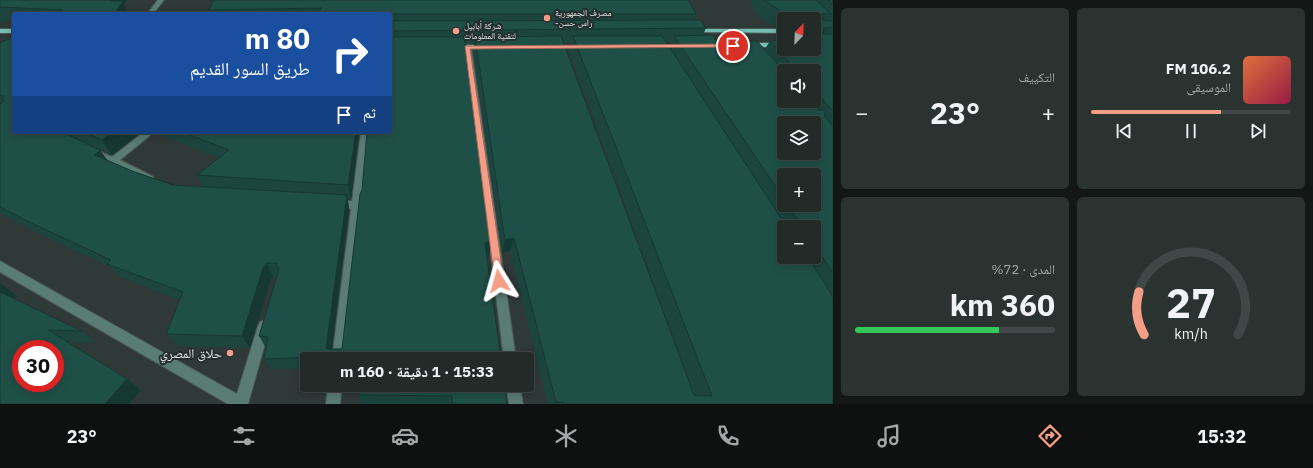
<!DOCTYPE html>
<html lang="ar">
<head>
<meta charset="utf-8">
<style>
	body { margin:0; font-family:"IBM Plex Sans","Noto Naskh Arabic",sans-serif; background:#2b3331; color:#f1f3f6; direction:rtl; height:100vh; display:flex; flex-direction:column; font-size:15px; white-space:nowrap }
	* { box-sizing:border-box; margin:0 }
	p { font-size:13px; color:#a3a7a8 }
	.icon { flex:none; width:22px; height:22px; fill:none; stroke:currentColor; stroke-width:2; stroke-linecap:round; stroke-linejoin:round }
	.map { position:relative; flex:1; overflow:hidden; direction:ltr }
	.details { display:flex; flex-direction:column; gap:8px; padding:8px; background:#131817; width:480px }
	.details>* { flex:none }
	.banner { position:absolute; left:12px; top:12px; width:380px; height:122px; border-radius:4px; box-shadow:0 2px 10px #0003,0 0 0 1px #404746; direction:rtl; background:#1a4fa0; color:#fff; overflow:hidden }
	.needle { width:26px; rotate:23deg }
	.tools { position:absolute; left:777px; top:12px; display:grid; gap:8px }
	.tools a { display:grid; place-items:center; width:44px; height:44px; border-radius:4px; background:#232b29; box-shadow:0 2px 10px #0003,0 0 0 1px #404746; font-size:20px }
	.speed { position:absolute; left:12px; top:340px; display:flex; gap:8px; font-size:20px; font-weight:700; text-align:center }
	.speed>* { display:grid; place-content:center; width:52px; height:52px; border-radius:50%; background:#232b29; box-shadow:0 2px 10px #0003,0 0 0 1px #404746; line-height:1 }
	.speed .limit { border:6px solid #d22; background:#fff; color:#111 }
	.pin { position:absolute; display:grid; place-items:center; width:34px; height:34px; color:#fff; margin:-17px; border:2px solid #fff; border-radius:50%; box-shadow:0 1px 4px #0007 }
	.me { position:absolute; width:44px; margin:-22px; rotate:352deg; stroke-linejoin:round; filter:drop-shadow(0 0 3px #0008) }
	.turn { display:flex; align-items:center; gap:14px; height:84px; padding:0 16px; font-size:18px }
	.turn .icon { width:52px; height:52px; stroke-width:2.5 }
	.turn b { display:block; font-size:28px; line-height:34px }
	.then { display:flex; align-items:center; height:38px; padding:0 16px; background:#0003; gap:8px; font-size:15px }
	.big { font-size:30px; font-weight:800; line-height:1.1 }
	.details .widget { flex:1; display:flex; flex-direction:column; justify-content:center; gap:6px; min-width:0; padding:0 14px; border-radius:6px; background:#2b3331 }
	.details .dial { align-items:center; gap:0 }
	.dial svg { height:104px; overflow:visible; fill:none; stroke:#404746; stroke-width:7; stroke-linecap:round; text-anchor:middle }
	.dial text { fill:#f1f3f6; stroke:none }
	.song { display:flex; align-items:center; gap:12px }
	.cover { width:48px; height:48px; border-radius:6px; background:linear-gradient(135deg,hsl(20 70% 55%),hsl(340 70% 35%)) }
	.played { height:4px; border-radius:2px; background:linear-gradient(90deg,#f49e88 65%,#404746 65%) }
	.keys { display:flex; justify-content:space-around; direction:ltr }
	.heat { display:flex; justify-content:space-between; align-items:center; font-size:22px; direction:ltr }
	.charge { height:6px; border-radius:3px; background:linear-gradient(90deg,#34c759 72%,#404746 0) }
	.details .tiles { flex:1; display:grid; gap:8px; grid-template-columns:repeat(2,1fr) }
	.trip { position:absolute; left:300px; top:352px; width:234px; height:40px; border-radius:4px; background:#232b29; box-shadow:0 2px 10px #0003,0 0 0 1px #404746; font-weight:800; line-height:40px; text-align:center; direction:rtl }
	.tabs { display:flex; height:64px; justify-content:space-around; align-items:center; background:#0e1110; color:#a3a7a8 }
	.tabs .icon { width:28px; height:28px }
	.tabs .current { color:#f49e88 }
	.tabs b { font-size:18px; color:#f1f3f6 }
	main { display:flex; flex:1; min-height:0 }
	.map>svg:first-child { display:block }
</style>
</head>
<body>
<main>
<section class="details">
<div class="tiles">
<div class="widget">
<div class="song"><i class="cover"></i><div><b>106.2 FM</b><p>الموسيقى</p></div></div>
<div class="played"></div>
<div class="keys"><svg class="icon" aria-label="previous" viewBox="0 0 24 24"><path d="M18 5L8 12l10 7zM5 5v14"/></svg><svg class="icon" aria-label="pause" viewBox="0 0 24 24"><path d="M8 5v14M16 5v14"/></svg><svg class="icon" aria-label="next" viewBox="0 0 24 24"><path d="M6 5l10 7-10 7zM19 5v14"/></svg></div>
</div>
<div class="widget"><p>التكييف</p>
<div class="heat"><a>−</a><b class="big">23°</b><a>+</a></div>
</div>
<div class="widget dial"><svg viewBox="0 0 100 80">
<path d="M14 69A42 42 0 1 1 86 69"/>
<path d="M14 69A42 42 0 0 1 10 36" stroke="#f49e88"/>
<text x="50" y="56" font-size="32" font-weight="700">27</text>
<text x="50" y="72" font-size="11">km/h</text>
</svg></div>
<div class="widget"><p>المدى · 72%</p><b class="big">360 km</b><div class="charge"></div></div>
</div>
</section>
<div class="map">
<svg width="833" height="404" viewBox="0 0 833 404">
	<rect width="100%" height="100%" fill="#2f3937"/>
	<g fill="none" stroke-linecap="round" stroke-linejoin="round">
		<g stroke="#4b5553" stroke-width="2">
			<g id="minor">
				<polygon points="158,0 164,0 153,14 147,14"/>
				<polygon points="464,45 471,47 516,359 504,359"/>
				<polygon points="144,132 154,132 120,160 152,176 154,178 152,180 146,180 91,154 89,152 94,149 112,157"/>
				<polygon points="361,132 369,132 362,202 363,205 361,208 344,359 332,359 351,209 332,207 331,204 332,201 352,201"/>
				<polygon points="0,261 237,394 258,326 260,322 264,320 268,322 270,326 248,404 228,404 0,272"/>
				<polygon points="328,385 342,385 340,404 326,404"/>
				<polygon points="506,385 520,385 523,404 509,404"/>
			</g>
		</g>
		<g stroke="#4b5553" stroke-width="2">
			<g id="major">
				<rect x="0" y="29" width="14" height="4"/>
				<polygon points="692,29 784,29 784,33 690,32 690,30"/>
				<rect x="745" y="43" width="39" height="4"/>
				<polygon points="449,45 486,45 490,47 486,49 449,49"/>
			</g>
		</g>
		<use href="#minor" fill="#597c75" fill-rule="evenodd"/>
		<use href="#major" fill="#75c0b3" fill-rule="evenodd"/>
	</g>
	<g fill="#1b453e" fill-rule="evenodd">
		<polygon points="0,0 124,4 129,14 14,14 14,22 0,21"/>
		<path d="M 214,0 L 696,14 L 693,21 L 706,28 L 703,35 L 716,40 L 765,49 L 770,41 L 814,49 L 814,19 L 784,19 L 784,28 L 776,28 L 755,13 L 751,0 L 833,0 L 833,404 L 548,404 L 510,251 L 502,253 L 473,51 L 474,44 L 466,44 L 492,241 L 489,255 L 487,256 L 501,359 L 307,359 L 307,368 L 271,369 L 264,359 L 266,348 L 259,336 L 277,277 L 273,277 L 270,281 L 250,348 L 178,346 L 166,334 L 180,300 L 120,277 L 111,267 L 44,236 L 0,213 L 0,43 L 14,132 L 107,160 L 132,171 L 173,185 L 203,187 L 197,175 L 219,158 L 155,133 L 154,132 L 359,132 L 351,199 L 348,199 L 349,209 L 332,349 L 342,349 L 390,132 L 390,14 L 210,14 L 209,10 ZM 667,42 L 671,42 L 669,46 ZM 564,43 L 571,43 L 569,50 L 695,395 ZM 784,71 L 814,71 L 814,101 L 784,101 ZM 784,175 L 814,205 L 784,205 ZM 784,227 L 814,227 L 814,257 L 784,257 Z"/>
		<polygon points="63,132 142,132 112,155"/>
		<polygon points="0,283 17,296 14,299 82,331 97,343 67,342 127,379 141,390 129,404 0,404"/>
		<polygon points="505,385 507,404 361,404 359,395"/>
	</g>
	<g fill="#163832">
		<polygon points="110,0 127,0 124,4 129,14 114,14 109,1"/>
		<polygon points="113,132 142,132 112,155 102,140"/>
		<polygon points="356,132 359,132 351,199 348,185"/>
		<polygon points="100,150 111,165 95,155"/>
		<polygon points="347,195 349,209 331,356 326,348"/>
		<polygon points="514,238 510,251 502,253 505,240"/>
		<polygon points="492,241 489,255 482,256 485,243"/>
		<polygon points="267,263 273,277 270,281 250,348 242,336 263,268"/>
		<polygon points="0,283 17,296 11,302 0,294"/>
		<polygon points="127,379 141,390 129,404 105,404"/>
	</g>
	<g fill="#1f5048" stroke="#163832" fill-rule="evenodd">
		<polygon points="0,0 110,0 109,1 123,1 114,14 56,14 63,10 0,7"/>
		<polygon points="214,0 688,0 696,14 314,14 322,8 209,10"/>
		<polygon points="764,0 816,0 831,14 822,14 823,20 833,21 833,27 824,28 823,34 833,34 833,111 814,90 814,71 795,71 795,69 770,41 784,40 784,49 814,49 814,40 823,40 814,34 814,19 794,19 794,14 785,14"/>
		<polygon points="828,0 833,0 833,1 832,1 833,2 833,5"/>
		<polygon points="700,20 706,28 390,31 390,21"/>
		<path d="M 712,35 L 716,40 L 723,40 L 725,41 L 757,41 L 784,71 L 784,101 L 811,101 L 819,110 L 824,110 L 825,117 L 833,126 L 833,273 L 814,244 L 814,227 L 799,227 L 799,222 L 788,205 L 814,205 L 814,175 L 784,175 L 784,199 L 674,36 ZM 784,123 L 814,123 L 814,153 L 784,153 Z"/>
		<polygon points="14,36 14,132 62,132 100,150 95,155 132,171 173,185 347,195 326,348 328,349 342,349 360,194 362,190 367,132 390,132 390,37 464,37 492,241 485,243 501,359 361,359 362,355 264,359 268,337 259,336 279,269 276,263 267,263 263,268 242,336 166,334 183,292 107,264 111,260 29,222 0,207 0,103 1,104 3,102 3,96 0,95 0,43"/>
		<polygon points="561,36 694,395 712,396 573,36 662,36 787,227 784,227 784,257 808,257 833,297 833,404 563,404 563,402 556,402 514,238 505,240 475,37"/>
		<polygon points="84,132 113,132 102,140"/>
		<polygon points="182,132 356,132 348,185 197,175 229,150"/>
		<path d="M 0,292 L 82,331 L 48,330 L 127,379 L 105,404 L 0,404 ZM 21,349 L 55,349 L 55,383 L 21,383 Z"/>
		<polygon points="359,385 505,385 507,404 452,404 452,396 359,395"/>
	</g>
	<polygon fill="#f49e88" stroke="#9f6758" points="733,44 735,44 735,47 470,49 504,281 503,284 495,284 465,46"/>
	<g fill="#f49e88" stroke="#252f2d" stroke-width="1.5">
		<circle cx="547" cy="18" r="4"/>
		<circle cx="456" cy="31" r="4"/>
		<circle cx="230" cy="353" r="4"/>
	</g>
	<g text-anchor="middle" stroke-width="4" stroke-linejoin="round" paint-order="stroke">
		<g font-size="9" fill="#e0e6e5" stroke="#252f2d" text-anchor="start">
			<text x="555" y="16">مصرف الجمهورية<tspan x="555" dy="10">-راس حسن</tspan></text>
			<text x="464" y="29">شركة أبابيل<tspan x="464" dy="10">لتقنية المعلومات</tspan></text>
		</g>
		<g font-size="13" fill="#e0e6e5" stroke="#252f2d" text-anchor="end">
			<text x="222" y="358">حلاق المصري</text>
		</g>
	</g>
</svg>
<div class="tools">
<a><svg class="needle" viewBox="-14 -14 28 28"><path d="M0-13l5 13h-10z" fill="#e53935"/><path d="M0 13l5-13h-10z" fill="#a3a7a8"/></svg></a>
<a><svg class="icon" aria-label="sound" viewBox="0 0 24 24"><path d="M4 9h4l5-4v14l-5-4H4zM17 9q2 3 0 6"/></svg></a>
<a><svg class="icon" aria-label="layers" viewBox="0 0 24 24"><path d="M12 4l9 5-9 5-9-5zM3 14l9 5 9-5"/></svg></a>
<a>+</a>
<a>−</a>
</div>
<div class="speed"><div class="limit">30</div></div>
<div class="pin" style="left:733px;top:46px;background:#d93025"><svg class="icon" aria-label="arrive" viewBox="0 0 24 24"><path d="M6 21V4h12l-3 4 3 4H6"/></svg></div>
<svg class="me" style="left:499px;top:281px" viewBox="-20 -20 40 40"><path d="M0-17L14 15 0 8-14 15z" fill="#f49e88" stroke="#fff" stroke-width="4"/></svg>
<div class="trip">15:33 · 1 دقيقة · 160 m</div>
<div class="banner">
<div class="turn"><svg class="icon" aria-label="right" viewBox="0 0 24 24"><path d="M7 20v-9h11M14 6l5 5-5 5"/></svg><div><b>80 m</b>طريق السور القديم</div></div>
<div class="then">ثم<svg class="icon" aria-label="arrive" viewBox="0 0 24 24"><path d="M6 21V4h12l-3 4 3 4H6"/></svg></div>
</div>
</div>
</main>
<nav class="tabs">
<b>15:32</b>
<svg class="icon current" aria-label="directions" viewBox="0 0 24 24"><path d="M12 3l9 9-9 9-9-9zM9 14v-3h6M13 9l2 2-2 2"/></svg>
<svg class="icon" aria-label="music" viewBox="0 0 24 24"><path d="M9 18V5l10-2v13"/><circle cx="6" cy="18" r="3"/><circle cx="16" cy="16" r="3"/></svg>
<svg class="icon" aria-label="phone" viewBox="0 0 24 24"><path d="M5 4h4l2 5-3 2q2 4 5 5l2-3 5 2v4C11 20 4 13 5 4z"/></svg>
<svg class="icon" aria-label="climate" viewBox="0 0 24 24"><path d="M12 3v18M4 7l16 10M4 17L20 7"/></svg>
<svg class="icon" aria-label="car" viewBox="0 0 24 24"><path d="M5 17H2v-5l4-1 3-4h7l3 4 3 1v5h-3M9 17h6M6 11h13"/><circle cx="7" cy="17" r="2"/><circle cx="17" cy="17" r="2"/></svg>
<svg class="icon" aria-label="filters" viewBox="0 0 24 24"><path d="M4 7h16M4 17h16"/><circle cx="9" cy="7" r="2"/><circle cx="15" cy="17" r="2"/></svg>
<b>23°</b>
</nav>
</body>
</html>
